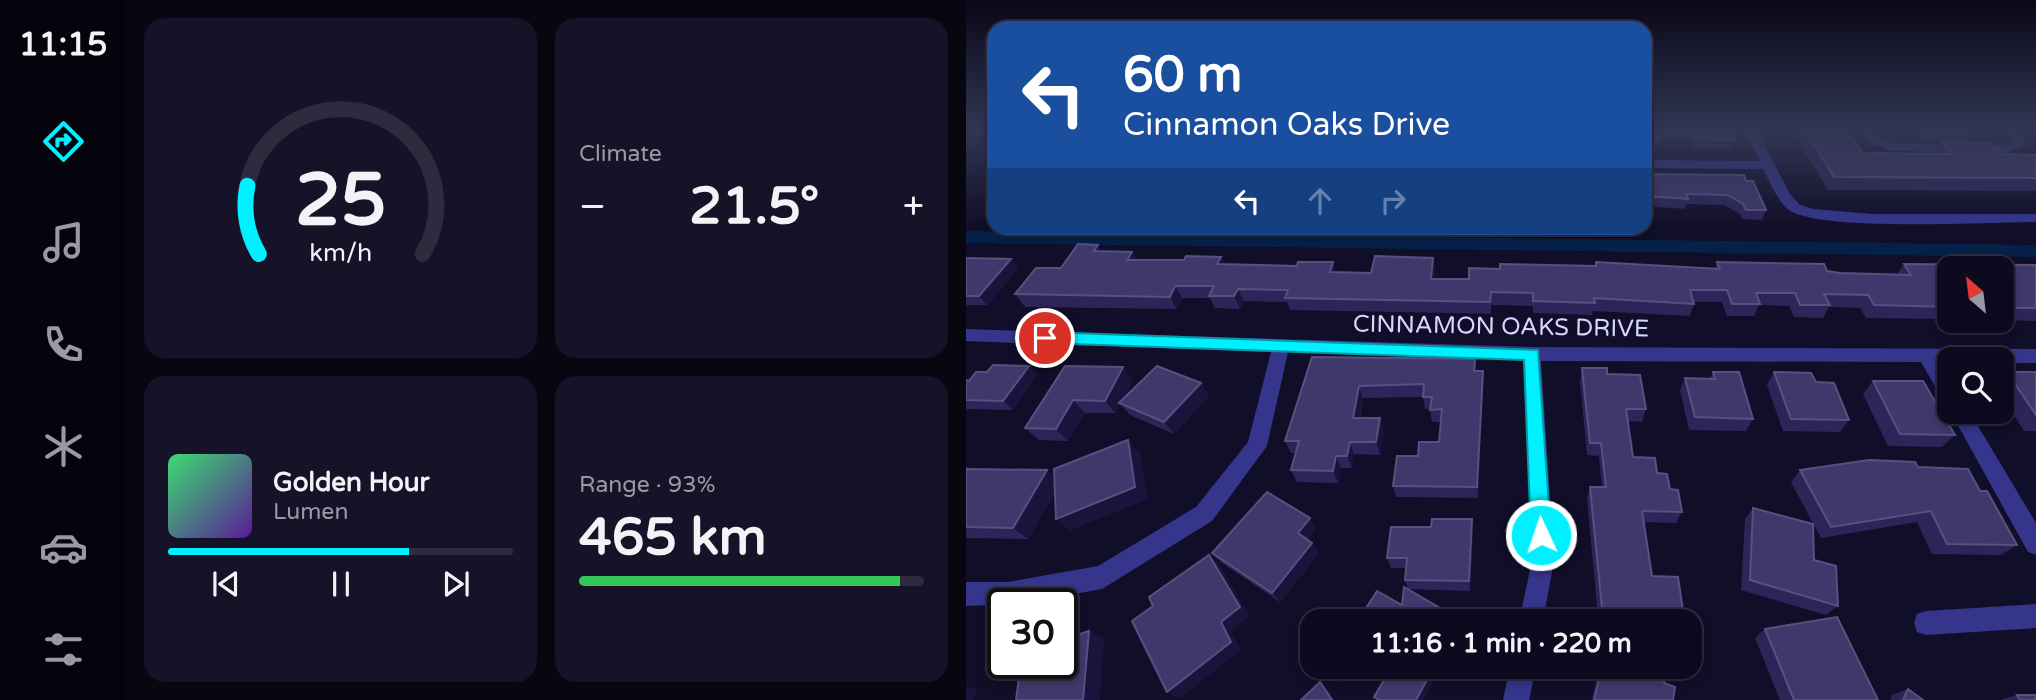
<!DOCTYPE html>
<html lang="en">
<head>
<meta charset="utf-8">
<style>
	body { margin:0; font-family:"Varela Round",sans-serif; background:#161328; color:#f1f3f6; height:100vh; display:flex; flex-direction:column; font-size:26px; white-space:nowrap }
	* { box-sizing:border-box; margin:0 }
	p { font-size:23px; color:#9a9aa4 }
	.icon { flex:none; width:38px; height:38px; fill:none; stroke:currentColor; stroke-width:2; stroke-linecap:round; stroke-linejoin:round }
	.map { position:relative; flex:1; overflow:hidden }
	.side { display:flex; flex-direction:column; gap:18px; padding:18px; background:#070611; width:840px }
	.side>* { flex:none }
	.hud { position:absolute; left:21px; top:21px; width:665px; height:214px; border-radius:21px; box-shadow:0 4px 10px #0003,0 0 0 2px #2d2b3d; background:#1a4fa0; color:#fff; overflow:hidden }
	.needle { width:46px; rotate:332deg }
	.fabs { position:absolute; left:971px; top:256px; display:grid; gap:14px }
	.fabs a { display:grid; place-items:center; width:77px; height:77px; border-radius:14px; background:#0d0a1f; box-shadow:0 4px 10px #0003,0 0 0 2px #2d2b3d; font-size:35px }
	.speed { position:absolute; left:21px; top:588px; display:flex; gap:14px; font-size:35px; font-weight:700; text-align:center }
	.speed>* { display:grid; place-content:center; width:91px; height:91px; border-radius:50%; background:#0d0a1f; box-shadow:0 4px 10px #0003,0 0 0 2px #2d2b3d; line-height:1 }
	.speed .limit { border:4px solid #111; border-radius:10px; background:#fff; color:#111 }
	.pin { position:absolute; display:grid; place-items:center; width:60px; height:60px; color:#fff; margin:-30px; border:4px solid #fff; border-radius:50%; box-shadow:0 2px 7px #0007 }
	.me { position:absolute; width:77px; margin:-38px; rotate:357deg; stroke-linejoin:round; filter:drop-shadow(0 0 5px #0008) }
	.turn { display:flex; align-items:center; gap:24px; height:147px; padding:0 21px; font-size:32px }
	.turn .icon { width:91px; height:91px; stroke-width:2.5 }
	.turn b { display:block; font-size:49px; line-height:60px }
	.lanes { display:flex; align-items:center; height:66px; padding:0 21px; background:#0003; justify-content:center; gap:35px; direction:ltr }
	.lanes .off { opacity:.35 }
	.big { font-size:52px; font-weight:800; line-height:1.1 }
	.side .widget { flex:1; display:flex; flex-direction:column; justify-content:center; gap:10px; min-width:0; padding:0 24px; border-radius:21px; background:#161328 }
	.side .dial { align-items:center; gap:0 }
	.dial svg { height:182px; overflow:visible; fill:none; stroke:#2d2b3d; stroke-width:7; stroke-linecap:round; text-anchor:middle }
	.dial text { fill:#f1f3f6; stroke:none }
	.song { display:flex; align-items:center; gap:21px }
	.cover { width:84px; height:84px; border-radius:10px; background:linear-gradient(135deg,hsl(140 70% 55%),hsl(270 70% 35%)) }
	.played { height:7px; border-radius:4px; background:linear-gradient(90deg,#01f0ff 70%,#2d2b3d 70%) }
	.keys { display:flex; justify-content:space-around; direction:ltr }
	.heat { display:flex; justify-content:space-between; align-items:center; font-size:38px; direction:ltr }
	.charge { height:10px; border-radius:5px; background:linear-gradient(90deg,#34c759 93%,#2d2b3d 0) }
	.side .tiles { flex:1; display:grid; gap:18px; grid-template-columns:repeat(2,1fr) }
	.trip { position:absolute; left:334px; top:609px; width:402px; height:70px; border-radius:21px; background:#0d0a1f; box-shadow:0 4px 10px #0003,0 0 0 2px #2d2b3d; font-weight:800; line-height:70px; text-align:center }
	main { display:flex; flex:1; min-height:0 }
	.menu { display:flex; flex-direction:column; width:126px; justify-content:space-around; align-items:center; background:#05040c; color:#9a9aa4 }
	.menu .icon { width:49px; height:49px }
	.menu .current { color:#01f0ff }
	.menu b { font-size:32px; color:#f1f3f6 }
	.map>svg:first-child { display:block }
</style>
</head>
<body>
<main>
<nav class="menu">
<b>11:15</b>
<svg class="icon current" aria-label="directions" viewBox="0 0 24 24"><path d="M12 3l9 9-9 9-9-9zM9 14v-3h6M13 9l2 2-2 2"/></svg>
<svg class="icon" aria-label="music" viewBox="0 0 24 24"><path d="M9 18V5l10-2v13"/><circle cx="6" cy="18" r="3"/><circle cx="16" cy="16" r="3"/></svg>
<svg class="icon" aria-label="phone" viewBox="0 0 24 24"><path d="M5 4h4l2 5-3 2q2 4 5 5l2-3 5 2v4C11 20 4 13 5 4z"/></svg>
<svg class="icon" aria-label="climate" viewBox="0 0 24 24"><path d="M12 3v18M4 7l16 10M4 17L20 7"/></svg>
<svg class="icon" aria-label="car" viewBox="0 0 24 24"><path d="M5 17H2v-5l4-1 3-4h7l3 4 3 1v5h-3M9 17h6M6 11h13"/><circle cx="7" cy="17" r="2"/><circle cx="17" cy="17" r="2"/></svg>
<svg class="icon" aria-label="filters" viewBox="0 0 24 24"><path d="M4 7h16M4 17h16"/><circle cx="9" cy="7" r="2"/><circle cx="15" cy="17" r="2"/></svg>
</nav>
<section class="side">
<div class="tiles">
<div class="widget dial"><svg viewBox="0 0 100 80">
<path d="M14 69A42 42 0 1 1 86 69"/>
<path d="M14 69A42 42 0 0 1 9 39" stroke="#01f0ff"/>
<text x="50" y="56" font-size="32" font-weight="700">25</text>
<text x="50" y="72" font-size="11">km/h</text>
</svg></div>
<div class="widget"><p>Climate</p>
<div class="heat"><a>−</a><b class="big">21.5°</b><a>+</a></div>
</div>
<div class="widget">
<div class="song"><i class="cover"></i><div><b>Golden Hour</b><p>Lumen</p></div></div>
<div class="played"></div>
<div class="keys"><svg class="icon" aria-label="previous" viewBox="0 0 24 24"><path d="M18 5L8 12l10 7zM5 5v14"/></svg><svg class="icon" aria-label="pause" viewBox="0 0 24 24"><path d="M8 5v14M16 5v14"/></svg><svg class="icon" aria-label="next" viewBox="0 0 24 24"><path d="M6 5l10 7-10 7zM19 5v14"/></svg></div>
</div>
<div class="widget"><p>Range · 93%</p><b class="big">465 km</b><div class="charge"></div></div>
</div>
</section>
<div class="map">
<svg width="1070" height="700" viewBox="0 0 1070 700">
	<rect width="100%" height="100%" fill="#110e29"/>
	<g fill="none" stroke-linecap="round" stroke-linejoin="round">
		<polygon fill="#062149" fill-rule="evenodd" points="0,231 1070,245 1070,257 0,243"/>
		<g fill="#35358b" fill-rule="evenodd">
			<path d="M 778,129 L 790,129 L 824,194 L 834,205 L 847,209 L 906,214 L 1070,214 L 1070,222 C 1024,222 855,232 823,210 C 811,201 804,181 797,169 L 679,168 L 679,160 L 794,161 Z"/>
			<polygon points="891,129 903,129 911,137 927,143 1039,145 1047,142 1037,129 1049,129 1061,143 1041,153 926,151 903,143"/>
			<polygon points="0,329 566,347 1070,349 1070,363 1036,363 1036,359 984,359 984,362 973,362 984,378 984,402 977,400 955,362 575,361 588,561 577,621 553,621 566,561 557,360 322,352 301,446 246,521 136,589 54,604 0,606 0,582 42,582 132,566 230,507 282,442 305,352 0,341"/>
			<polygon points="984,411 1003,411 1070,523 1070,555 1062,552"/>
			<polygon points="1070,604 1070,628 960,635 951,632 948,623 951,614 960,611"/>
			<polygon points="544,667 570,667 563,700 537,700"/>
		</g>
	</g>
	<g fill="#2d2558">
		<polygon points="679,129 764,129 769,140 766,148 727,148 723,137 693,137 691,148 679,147"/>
		<polygon points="825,129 880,129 897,153 968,154 976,142 1035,154 1070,155 1070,191 862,190"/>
		<polygon points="940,129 1008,129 1009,130 1001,142 956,141 949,132"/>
		<polygon points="679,174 780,181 800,210 796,220 776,219 774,214 758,205 721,204 719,209 679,206"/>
		<polygon points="132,245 136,251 166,252 171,260 218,260 255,257 259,265 331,266 367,262 370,273 405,273 467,258 469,271 468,279 503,279 534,269 629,266 630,262 749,269 751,262 861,271 874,273 931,274 938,264 1070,265 1070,321 1035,320 1036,320 1036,268 984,268 984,319 900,318 894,308 863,307 857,318 828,317 823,306 793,305 788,316 761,316 756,302 727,302 728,304 724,316 627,311 626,315 567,313 567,306 525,305 525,314 324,310 321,302 278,301 274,309 249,308 244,298 216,298 211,309 59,307 49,294"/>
		<polygon points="0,258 52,268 21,305 0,305"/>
		<polygon points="346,357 509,359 510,371 517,371 517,384 512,498 430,497 427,486 452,456 473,442 475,422 466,422 464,409 459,409 457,397 397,398 394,418 418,431 414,455 388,454 386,468 375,468 372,483 331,482 325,470 330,453 325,453 319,441"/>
		<polygon points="63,366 71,375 47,410 0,409 0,380"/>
		<polygon points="99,366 167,380 157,399 243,396 208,434 164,415 154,404 149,413 119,413 102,441 73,440 59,428"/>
		<polygon points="616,368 641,374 680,409 676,422 662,421 667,457 691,473 704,489 716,512 710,523 678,522 686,576 717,611 711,619 632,617 621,498 624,487 636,487 633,456 621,455 614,381"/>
		<polygon points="747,372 787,419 780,431 723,430 714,390 719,378 744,378"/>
		<polygon points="808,372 850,382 883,420 874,432 817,431 801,385"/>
		<polygon points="1041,372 1070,372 1070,431 1058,431 1036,396 1036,376"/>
		<polygon points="907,381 989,435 976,447 922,446 897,394"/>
		<polygon points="173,452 181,499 104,530 90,519 89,492 62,539 0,538 0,466 4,469 88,476"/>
		<polygon points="952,467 1014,491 1051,545 1035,555 966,554 951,522 855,538 825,482 834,470"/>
		<polygon points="787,508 848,560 872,606 860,615 775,590 779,519"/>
		<polygon points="465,527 507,530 504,591 442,589 439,580 440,568 425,568 421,558"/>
		<polygon points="350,529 342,539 353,553 314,602 256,563 246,553"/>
		<polygon points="436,605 493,619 494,621 401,621 397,613"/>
		<polygon points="799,629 912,700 814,700 789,638"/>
		<polygon points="366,667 474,667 457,700 411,700 408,697 419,679 406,671 374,683"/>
		<polygon points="626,667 701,667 698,683 707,700 626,700 632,673 625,670"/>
		<polygon points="942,689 957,700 924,700 926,695"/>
		<polygon points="1051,695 1070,700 1034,700"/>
	</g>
	<g fill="#1a143d">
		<polygon points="132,245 140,257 128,251"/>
		<polygon points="166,252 174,264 161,260"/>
		<polygon points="255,257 261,269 251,264"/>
		<polygon points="467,258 469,271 466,291 465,279"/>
		<polygon points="45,259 52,268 21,305 13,296"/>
		<polygon points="367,262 371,275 364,272"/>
		<polygon points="209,286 216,298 211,309 204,297"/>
		<polygon points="272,289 278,301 274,309 268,296"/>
		<polygon points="63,366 71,375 47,410 37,401"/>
		<polygon points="157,367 167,380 149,413 139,401"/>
		<polygon points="517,371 517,384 512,498 511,487"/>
		<polygon points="235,383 243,396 208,434 198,422"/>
		<polygon points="393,386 397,398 391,430 387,418"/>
		<polygon points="107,400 119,413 102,441 90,429"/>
		<polygon points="414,418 418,431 414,455 410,442"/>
		<polygon points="162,440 173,452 181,499 104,530 90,519"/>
		<polygon points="384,442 388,454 386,468 381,456"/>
		<polygon points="370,456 375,468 372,483 367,471"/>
		<polygon points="81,470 94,482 62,539 47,528"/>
		<polygon points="344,518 350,529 338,543 332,533"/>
		<polygon points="506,519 507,530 504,591 503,581"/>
		<polygon points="346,543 353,553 314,602 306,593"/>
		<polygon points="243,555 253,565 284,616 265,631 275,650 213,699 201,692 255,622"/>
		<polygon points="123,631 138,639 134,700 117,700"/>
		<polygon points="391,667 403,667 406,671 374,683 367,676"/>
		<polygon points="468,667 474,667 457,700 450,700"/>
		<polygon points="354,682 361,689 369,700 366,700"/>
		<polygon points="0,686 12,690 7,700 0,700"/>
	</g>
	<g fill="#3f386a" stroke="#575181" stroke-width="2">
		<polygon points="679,129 690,129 693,139 679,139"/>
		<polygon points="725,129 764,129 769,140 729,139"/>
		<polygon points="838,129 880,129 897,153 986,154 976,142 1023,143 1035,154 1070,155 1070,178 868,177"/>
		<polygon points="963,129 1008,129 1009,130"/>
		<polygon points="679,174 778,175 780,181 787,181 800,210 780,210 777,204 762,195 720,194 722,199 679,196"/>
		<polygon points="112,244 132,245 128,251 166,252 161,260 218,260 220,256 255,257 251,264 331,266 332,262 367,262 364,272 405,273 409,256 467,258 465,279 503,279 503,268 534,269 534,264 630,266 630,262 754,269 751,262 858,264 861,271 874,273 945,275 938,264 1070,265 1070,308 1036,308 1036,268 984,268 984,307 908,305 902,295 858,294 864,305 834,305 829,293 790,293 794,304 766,304 761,290 724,290 728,304 628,298 629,303 567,301 567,293 525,292 524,302 319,298 322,290 272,289 268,296 243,296 248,286 209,286 204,297 49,294 70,268 95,268"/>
		<polygon points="0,258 45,259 13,296 0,296"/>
		<polygon points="346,357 509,359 508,371 517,371 511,487 427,486 431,456 452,456 453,442 473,442 476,409 464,410 466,397 457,397 458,384 393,386 387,418 414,418 410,442 384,442 381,456 370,456 367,471 325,470 333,441 319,441"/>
		<polygon points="27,365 63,366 37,401 0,400 0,380 3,381 10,372 21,372"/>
		<polygon points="99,366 157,367 139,401 107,400 90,429 59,428"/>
		<polygon points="191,366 235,383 198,422 153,403"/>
		<polygon points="616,368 641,368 641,374 674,375 680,409 660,409 667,457 689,458 691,473 701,474 704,489 712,490 716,512 676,511 686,576 712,577 717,611 636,608 624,487 640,487 635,443 624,443"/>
		<polygon points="747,372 773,372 787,419 729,417 719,378 749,379"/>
		<polygon points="808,372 845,373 850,382 868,383 883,420 825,419"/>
		<polygon points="1041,372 1070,372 1070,415"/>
		<polygon points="907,381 957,381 989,435 934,434"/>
		<polygon points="162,440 169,487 90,519 88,469"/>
		<polygon points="903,460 949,462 952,467 1002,469 1014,491 1021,491 1051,545 981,544 965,511 865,527 834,470"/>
		<polygon points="0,469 81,470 47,528 0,527"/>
		<polygon points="301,492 344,518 332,533 346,543 306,593 246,553"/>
		<polygon points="787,508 847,524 848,560 870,566 872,606 784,580"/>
		<polygon points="466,519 506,519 503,581 439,580 441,558 421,558 425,527 465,527"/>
		<polygon points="243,555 274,607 255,622 265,642 201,692 166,621 187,606 183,597"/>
		<polygon points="438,587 493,619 492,621 410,621 397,613 411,591 436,605"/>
		<polygon points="871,617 912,700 828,700 799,629"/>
		<polygon points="123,631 117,700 50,700 55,663 96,663 96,640"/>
		<polygon points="366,667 391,667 367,676"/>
		<polygon points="406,667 468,667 450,700 413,700 408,697 421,675"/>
		<polygon points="636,667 701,667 698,683 709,687 707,700 628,700"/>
		<polygon points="354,682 366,700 335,700"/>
		<polygon points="942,689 957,700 937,700"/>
		<polygon points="1051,695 1070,695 1070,700 1054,700"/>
	</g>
	<linearGradient id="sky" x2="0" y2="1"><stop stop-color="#090817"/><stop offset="0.57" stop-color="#323654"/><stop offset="1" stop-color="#323654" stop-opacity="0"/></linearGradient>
	<rect width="1070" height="227" fill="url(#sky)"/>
	<polygon fill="#01f0ff" stroke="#019ca6" stroke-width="2" points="79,332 572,350 585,535 582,542 575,545 568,542 565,535 558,360 79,343 71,338"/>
	<g text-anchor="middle" stroke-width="7" stroke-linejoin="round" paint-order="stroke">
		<g font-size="24" fill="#d8d5ff" stroke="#110e29">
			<text transform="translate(535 326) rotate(1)" y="8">CINNAMON OAKS DRIVE</text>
		</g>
	</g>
</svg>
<div class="fabs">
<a><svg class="needle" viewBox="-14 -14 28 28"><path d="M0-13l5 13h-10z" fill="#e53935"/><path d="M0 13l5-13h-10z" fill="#9a9aa4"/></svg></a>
<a><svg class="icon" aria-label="search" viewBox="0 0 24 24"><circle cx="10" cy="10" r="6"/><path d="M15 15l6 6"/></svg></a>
</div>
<div class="speed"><div class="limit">30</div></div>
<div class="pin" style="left:79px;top:338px;background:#d93025"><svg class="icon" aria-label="arrive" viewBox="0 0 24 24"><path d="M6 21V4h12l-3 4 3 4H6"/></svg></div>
<svg class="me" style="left:575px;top:535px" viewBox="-20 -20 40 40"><circle r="17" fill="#01f0ff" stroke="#fff" stroke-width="3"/><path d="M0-11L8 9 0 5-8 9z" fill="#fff"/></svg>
<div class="trip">11:16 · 1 min · 220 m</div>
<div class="hud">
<div class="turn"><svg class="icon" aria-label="left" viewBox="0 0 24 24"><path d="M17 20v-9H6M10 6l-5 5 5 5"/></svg><div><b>60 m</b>Cinnamon Oaks Drive</div></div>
<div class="lanes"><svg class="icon" aria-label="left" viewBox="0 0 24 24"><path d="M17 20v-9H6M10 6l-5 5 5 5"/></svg><svg class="icon off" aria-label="ahead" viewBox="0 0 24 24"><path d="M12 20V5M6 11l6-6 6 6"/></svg><svg class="icon off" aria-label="right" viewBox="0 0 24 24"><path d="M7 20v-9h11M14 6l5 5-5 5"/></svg></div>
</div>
</div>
</main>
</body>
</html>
